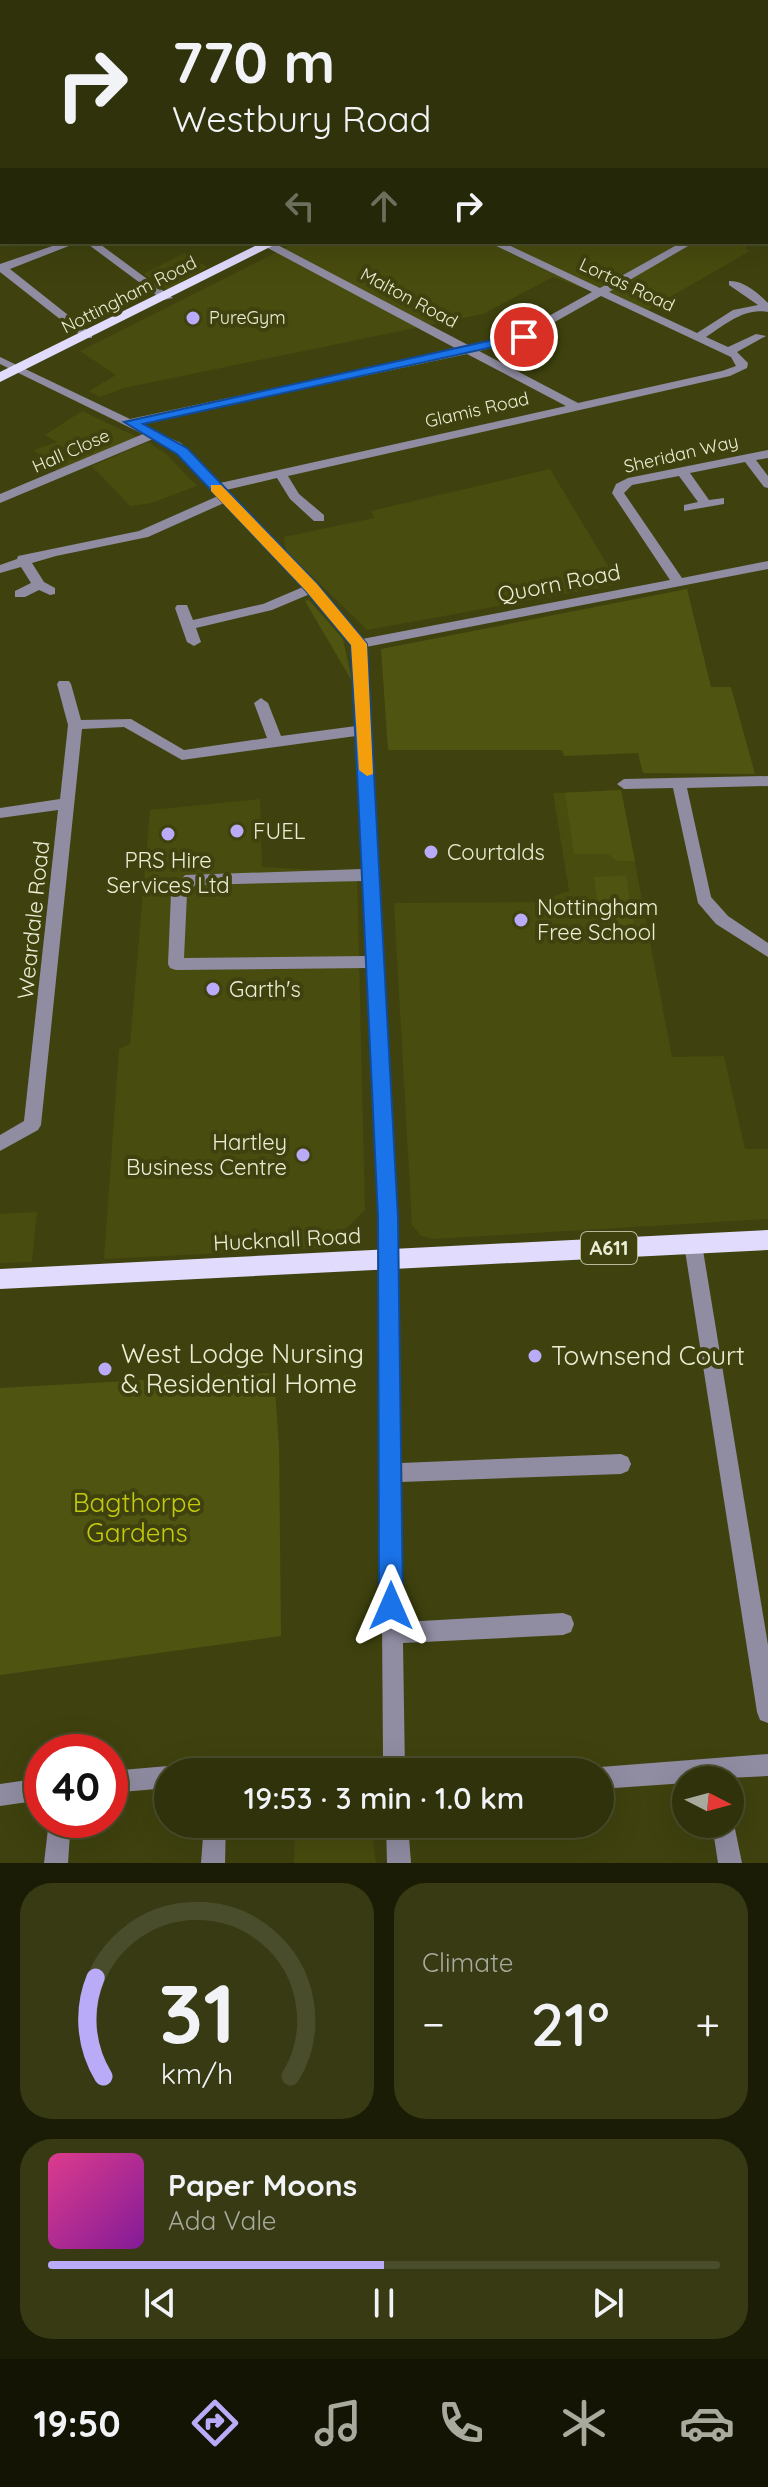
<!DOCTYPE html>
<html lang="en">
<head>
<meta charset="utf-8">
<style>
	body { margin:0; font-family:Quicksand,sans-serif; background:#373a13; color:#f1f3f6; height:100vh; display:flex; flex-direction:column; font-size:30px; white-space:nowrap }
	* { box-sizing:border-box; margin:0 }
	p { font-size:26px; color:#a7aa9c }
	.icon { flex:none; width:44px; height:44px; fill:none; stroke:currentColor; stroke-width:2; stroke-linecap:round; stroke-linejoin:round }
	.map { position:relative; height:1863px; overflow:hidden }
	.side { display:flex; flex-direction:column; gap:20px; padding:20px; background:#1a1c06; flex:1 }
	.side>* { flex:none }
	.top-card { position:absolute; left:0px; top:0px; width:768px; height:244px; box-shadow:0 8px 32px #0002,0 0 0 2px #4a4d2b; background:#2f320a; color:#f1f3f6; overflow:hidden }
	.needle { width:52px; rotate:96deg }
	.tools { position:absolute; left:672px; top:1766px; display:grid; gap:16px }
	.tools a { display:grid; place-items:center; width:72px; height:72px; border-radius:50%; background:#2f320a; box-shadow:0 8px 32px #0002,0 0 0 2px #4a4d2b; font-size:40px }
	.speed { position:absolute; left:24px; top:1734px; display:flex; gap:16px; font-size:40px; font-weight:700; text-align:center }
	.speed>* { display:grid; place-content:center; width:104px; height:104px; border-radius:50%; background:#2f320a; box-shadow:0 8px 32px #0002,0 0 0 2px #4a4d2b; line-height:1 }
	.speed .limit { border:12px solid #d22; background:#fff; color:#111 }
	.pin { position:absolute; display:grid; place-items:center; width:68px; height:68px; color:#fff; margin:-34px; border:4px solid #fff; border-radius:50%; box-shadow:0 2px 8px #0007 }
	.me { position:absolute; width:88px; margin:-44px; rotate:0deg; stroke-linejoin:round; filter:drop-shadow(0 0 6px #0008) }
	.turn { display:flex; align-items:center; gap:28px; height:168px; padding:0 40px; font-size:36px }
	.turn .icon { width:104px; height:104px; stroke-width:2.5 }
	.turn b { display:block; font-size:56px; line-height:68px }
	.lanes { display:flex; align-items:center; height:76px; padding:0 40px; background:#0003; justify-content:center; gap:40px; direction:ltr }
	.lanes .off { opacity:.35 }
	.big { font-size:60px; font-weight:600; line-height:1.1 }
	.side .card { flex:1; display:flex; flex-direction:column; justify-content:center; gap:12px; min-width:0; padding:0 28px; border-radius:32px; background:#373a13 }
	.side .dial { align-items:center; gap:0 }
	.dial svg { height:208px; overflow:visible; fill:none; stroke:#4a4d2b; stroke-width:7; stroke-linecap:round; text-anchor:middle }
	.dial text { fill:#f1f3f6; stroke:none }
	.song { display:flex; align-items:center; gap:24px }
	.cover { width:96px; height:96px; border-radius:12px; background:linear-gradient(135deg,hsl(330 70% 55%),hsl(290 70% 35%)) }
	.played { height:8px; border-radius:4px; background:linear-gradient(90deg,#b9abf7 50%,#4a4d2b 50%) }
	.keys { display:flex; justify-content:space-around; direction:ltr }
	.heat { display:flex; justify-content:space-between; align-items:center; font-size:44px; direction:ltr }
	.side .tiles { flex:1; display:grid; gap:20px; grid-template-columns:1fr 1fr }
	.card:last-child { grid-column:span 2 }
	.trip { position:absolute; left:154px; top:1758px; width:460px; height:80px; border-radius:40px; background:#2f320a; box-shadow:0 8px 32px #0002,0 0 0 2px #4a4d2b; font-weight:600; line-height:80px; text-align:center }
	.tab-bar { display:flex; height:128px; justify-content:space-around; align-items:center; background:#131404; color:#a7aa9c }
	.tab-bar .icon { width:56px; height:56px }
	.tab-bar .current { color:#b9abf7 }
	.tab-bar b { font-size:36px; color:#f1f3f6 }
	.map>svg:first-child { display:block }
</style>
</head>
<body>
<div class="map">
<svg width="768" height="1863" viewBox="0 0 768 1863">
	<rect width="100%" height="100%" fill="#3f420e"/>
	<g fill="#484c0e">
		<polygon points="297,242 741,242 749,245 745,248 750,251 646,311 553,277 483,314 124,388 100,397 89,391 116,375 80,351"/>
		<polygon points="184,253 207,267 167,290 144,274"/>
		<polygon points="82,411 137,437 57,471 34,450 57,442 45,435"/>
		<polygon points="148,442 165,453 197,486 151,503 130,506 92,466"/>
		<polygon points="550,469 619,584 367,630 286,551 284,537 374,518 371,511"/>
		<polygon points="621,790 672,1057 724,1056 745,1149 768,1149 768,1219 434,1239 421,1236 412,1225 394,903 535,902 569,891 553,793"/>
		<polygon points="260,799 262,867 357,872 365,1210 326,1248 104,1259 119,1049 130,1044 150,810"/>
		<polygon points="37,1212 32,1262 0,1263 0,1214"/>
		<polygon points="295,1824 371,1824 376,1863 294,1863"/>
	</g>
	<g fill="#505411">
		<polygon points="687,589 711,687 731,687 755,774 643,773 638,753 564,756 562,750 388,750 381,649"/>
		<polygon points="309,600 343,639 352,681 305,601"/>
		<polygon points="621,790 635,861 617,861 608,854 574,854 565,793"/>
		<polygon points="626,876 634,925 601,926 594,877"/>
		<polygon points="274,1373 279,1447 281,1636 0,1675 0,1388"/>
	</g>
	<g fill="none" stroke-linecap="round" stroke-linejoin="round">
		<g fill="#908ca2" fill-rule="evenodd">
			<polygon points="96,0 104,0 105,2 97,2"/>
			<polygon points="766,21 768,22 768,28 766,27"/>
			<polygon points="0,31 2,32 2,38 0,37"/>
			<rect x="766" y="48" width="2" height="6"/>
			<rect x="0" y="59" width="2" height="6"/>
			<polygon points="0,75 2,76 2,83 0,82"/>
			<rect x="0" y="114" width="2" height="6"/>
			<rect x="0" y="169" width="2" height="8"/>
			<polygon points="0,212 2,212 0,219"/>
			<rect x="766" y="214" width="2" height="7"/>
			<polygon points="64,242 79,242 10,269 92,334 92,338 84,338 0,272 0,264"/>
			<polygon points="85,242 97,242 173,298 163,300"/>
			<path d="M 264,242 L 272,242 L 470,346 L 511,337 L 592,292 L 488,242 L 502,242 L 600,288 L 682,242 L 695,242 L 609,292 L 697,333 L 733,310 L 758,305 L 729,285 L 729,281 C 743,280 758,293 768,303 L 768,312 C 745,307 724,325 706,337 L 728,347 L 756,334 L 766,336 L 737,352 L 748,363 L 747,368 L 730,376 L 288,476 L 299,494 L 324,515 L 324,521 L 314,521 L 290,499 L 277,478 L 226,490 L 317,585 L 362,639 L 670,580 L 612,493 L 616,484 L 628,478 L 768,450 L 768,458 L 756,460 L 768,476 L 768,488 L 764,487 L 745,462 L 690,473 L 709,500 L 724,498 L 724,504 L 684,511 L 684,505 L 698,502 L 679,476 L 632,485 L 624,493 L 682,578 L 768,561 L 768,569 L 366,647 L 397,1225 L 401,1463 L 621,1454 L 628,1457 L 631,1464 L 628,1471 L 621,1474 L 401,1482 L 403,1622 L 563,1613 L 571,1616 L 574,1624 L 571,1632 L 563,1635 L 403,1643 L 405,1772 L 265,1772 L 268,1764 L 276,1761 L 383,1757 L 379,1225 L 367,968 L 176,970 L 170,968 L 168,964 L 171,893 L 185,875 L 362,869 L 356,736 L 182,760 L 124,727 L 82,729 L 41,1125 L 38,1130 L 0,1151 L 0,1135 L 24,1121 L 58,810 L 0,818 L 0,808 L 60,799 L 68,725 L 57,684 L 59,681 L 69,681 L 71,684 L 81,720 L 131,719 L 184,750 L 267,738 L 254,703 L 261,698 L 268,703 L 281,736 L 356,726 L 352,645 L 310,594 L 272,610 L 196,628 L 201,642 L 194,646 L 187,642 L 175,608 L 177,605 L 187,605 L 193,620 L 263,604 L 303,587 L 224,503 L 148,537 L 56,556 L 32,563 L 44,582 L 55,588 L 55,594 L 50,595 L 39,590 L 25,597 L 15,597 L 15,591 L 31,583 L 21,567 L 0,573 L 0,565 L 17,559 L 18,556 L 139,531 L 218,496 L 173,449 L 153,439 L 0,503 L 0,494 L 143,434 L 0,364 L 0,357 L 130,419 L 457,349 L 264,246 ZM 601,296 L 731,357 L 736,366 L 722,371 L 578,403 L 479,351 L 519,342 ZM 467,354 L 566,406 L 220,483 L 181,443 L 140,424 ZM 363,881 L 366,956 L 184,958 L 187,894 L 195,885 Z"/>
			<polygon points="768,776 768,786 687,788 711,897 728,916 768,943 768,957 716,924 698,903 673,788 624,789 617,784 624,779"/>
			<polygon points="693,1236 700,1238 702,1244 768,1645 768,1723 760,1720 757,1712 684,1244 686,1238"/>
			<polygon points="768,1754 768,1776 686,1780 686,1783 600,1789 600,1772 591,1772 600,1767"/>
			<polygon points="168,1766 177,1772 168,1772 168,1788 110,1793 110,1771"/>
			<polygon points="42,1778 42,1800 0,1806 0,1784"/>
			<polygon points="730,1815 734,1824 742,1863 718,1863 712,1824 730,1824"/>
			<polygon points="49,1820 71,1820 68,1863 44,1863"/>
			<polygon points="204,1824 226,1824 225,1863 201,1863"/>
			<polygon points="386,1824 408,1824 411,1863 387,1863"/>
		</g>
		<g fill="#e1dbfe" fill-rule="evenodd">
			<rect x="741" y="0" width="10" height="2"/>
			<polygon points="263,242 280,242 0,382 0,372"/>
			<polygon points="768,1230 768,1250 0,1289 0,1269"/>
		</g>
		<g fill="#fff" fill-rule="evenodd">
			<polygon points="556,0 571,0 573,2 558,2"/>
			<rect x="766" y="74" width="2" height="9"/>
		</g>
	</g>
	<polygon fill="#1a73e8" stroke="#114b97" stroke-width="2" points="524,333 529,334 529,339 143,424 187,448 317,584 367,644 398,1218 403,1606 400,1615 391,1618 383,1615 379,1606 378,1218 351,645 306,591 177,454 124,422"/>
	<polygon fill="#f59e0b" points="211,485 221,485 317,584 367,644 373,774 367,776 359,770 351,645 306,591 211,491"/>
	<g fill="#b9abf7" stroke="#3f420e" stroke-width="3">
		<circle cx="193" cy="318" r="8"/>
		<circle cx="237" cy="831" r="8"/>
		<circle cx="168" cy="834" r="8"/>
		<circle cx="431" cy="852" r="8"/>
		<circle cx="521" cy="920" r="8"/>
		<circle cx="213" cy="989" r="8"/>
		<circle cx="303" cy="1155" r="8"/>
		<circle cx="535" cy="1356" r="8"/>
		<circle cx="105" cy="1369" r="8"/>
	</g>
	<g text-anchor="middle" stroke-width="8" stroke-linejoin="round" paint-order="stroke">
		<g font-size="18" fill="#ebeed4" stroke="#3f420e">
			<text transform="translate(627 285) rotate(25)" y="6">Lortas Road</text>
			<text transform="translate(129 295) rotate(-27)" y="6">Nottingham Road</text>
			<text transform="translate(409 298) rotate(28)" y="6">Malton Road</text>
			<text transform="translate(477 410) rotate(-13)" y="6">Glamis Road</text>
			<text transform="translate(71 451) rotate(-24)" y="6">Hall Close</text>
			<text transform="translate(681 454) rotate(-13)" y="6">Sheridan Way</text>
		</g>
		<g font-size="18" fill="#ebeed4" stroke="#3f420e" text-anchor="start">
			<text x="209" y="324">PureGym</text>
		</g>
		<rect fill="#3f420e" stroke="#b7ba99" stroke-width="2" x="581" y="1232" width="56" height="32" rx="6"/>
		<g font-size="20" font-weight="bold" fill="#ebeed4">
			<text x="609" y="1255">A611</text>
		</g>
		<g font-size="22" fill="#ebeed4" stroke="#3f420e">
			<text transform="translate(559 583) rotate(-11)" y="8">Quorn Road</text>
			<text transform="translate(33 920) rotate(-84)" y="8">Weardale Road</text>
			<text transform="translate(287 1239) rotate(-3)" y="8">Hucknall Road</text>
		</g>
		<g font-size="22" fill="#ebeed4" stroke="#3f420e" text-anchor="start">
			<text x="253" y="839">FUEL</text>
			<text x="447" y="860">Courtalds</text>
			<text x="168" y="868" text-anchor="middle">PRS Hire<tspan x="168" dy="25">Services Ltd</tspan></text>
			<text x="537" y="915">Nottingham<tspan x="537" dy="25">Free School</tspan></text>
			<text x="229" y="997">Garth's</text>
			<text x="287" y="1150" text-anchor="end">Hartley<tspan x="287" dy="25">Business Centre</tspan></text>
		</g>
		<g font-size="26" fill="#ebeed4" stroke="#3f420e" text-anchor="start">
			<text x="121" y="1363">West Lodge Nursing<tspan x="121" dy="30">&amp; Residential Home</tspan></text>
			<text x="551" y="1365">Townsend Court</text>
		</g>
		<g font-size="26" fill="#c4cb0e" stroke="#3f420e">
			<text x="137" y="1512">Bagthorpe<tspan x="137" dy="30">Gardens</tspan></text>
		</g>
	</g>
</svg>
<div class="tools">
<a><svg class="needle" viewBox="-14 -14 28 28"><path d="M0-13l5 13h-10z" fill="#e53935"/><path d="M0 13l5-13h-10z" fill="#a7aa9c"/></svg></a>
</div>
<div class="speed"><div class="limit">40</div></div>
<div class="pin" style="left:524px;top:337px;background:#d93025"><svg class="icon" aria-label="arrive" viewBox="0 0 24 24"><path d="M6 21V4h12l-3 4 3 4H6"/></svg></div>
<svg class="me" style="left:391px;top:1606px" viewBox="-20 -20 40 40"><path d="M0-17L14 15 0 8-14 15z" fill="#1a73e8" stroke="#fff" stroke-width="4"/></svg>
<div class="trip">19:53 · 3 min · 1.0 km</div>
<div class="top-card">
<div class="turn"><svg class="icon" aria-label="right" viewBox="0 0 24 24"><path d="M7 20v-9h11M14 6l5 5-5 5"/></svg><div><b>770 m</b>Westbury Road</div></div>
<div class="lanes"><svg class="icon off" aria-label="left" viewBox="0 0 24 24"><path d="M17 20v-9H6M10 6l-5 5 5 5"/></svg><svg class="icon off" aria-label="ahead" viewBox="0 0 24 24"><path d="M12 20V5M6 11l6-6 6 6"/></svg><svg class="icon" aria-label="right" viewBox="0 0 24 24"><path d="M7 20v-9h11M14 6l5 5-5 5"/></svg></div>
</div>
</div>
<section class="side">
<div class="tiles">
<div class="card dial"><svg viewBox="0 0 100 80">
<path d="M14 69A42 42 0 1 1 86 69"/>
<path d="M14 69A42 42 0 0 1 11 31" stroke="#b9abf7"/>
<text x="50" y="56" font-size="32" font-weight="700">31</text>
<text x="50" y="72" font-size="11">km/h</text>
</svg></div>
<div class="card"><p>Climate</p>
<div class="heat"><a>−</a><b class="big">21°</b><a>+</a></div>
</div>
<div class="card">
<div class="song"><i class="cover"></i><div><b>Paper Moons</b><p>Ada Vale</p></div></div>
<div class="played"></div>
<div class="keys"><svg class="icon" aria-label="previous" viewBox="0 0 24 24"><path d="M18 5L8 12l10 7zM5 5v14"/></svg><svg class="icon" aria-label="pause" viewBox="0 0 24 24"><path d="M8 5v14M16 5v14"/></svg><svg class="icon" aria-label="next" viewBox="0 0 24 24"><path d="M6 5l10 7-10 7zM19 5v14"/></svg></div>
</div>
</div>
</section>
<nav class="tab-bar">
<b>19:50</b>
<svg class="icon current" aria-label="directions" viewBox="0 0 24 24"><path d="M12 3l9 9-9 9-9-9zM9 14v-3h6M13 9l2 2-2 2"/></svg>
<svg class="icon" aria-label="music" viewBox="0 0 24 24"><path d="M9 18V5l10-2v13"/><circle cx="6" cy="18" r="3"/><circle cx="16" cy="16" r="3"/></svg>
<svg class="icon" aria-label="phone" viewBox="0 0 24 24"><path d="M5 4h4l2 5-3 2q2 4 5 5l2-3 5 2v4C11 20 4 13 5 4z"/></svg>
<svg class="icon" aria-label="climate" viewBox="0 0 24 24"><path d="M12 3v18M4 7l16 10M4 17L20 7"/></svg>
<svg class="icon" aria-label="car" viewBox="0 0 24 24"><path d="M5 17H2v-5l4-1 3-4h7l3 4 3 1v5h-3M9 17h6M6 11h13"/><circle cx="7" cy="17" r="2"/><circle cx="17" cy="17" r="2"/></svg>
</nav>
</body>
</html>
